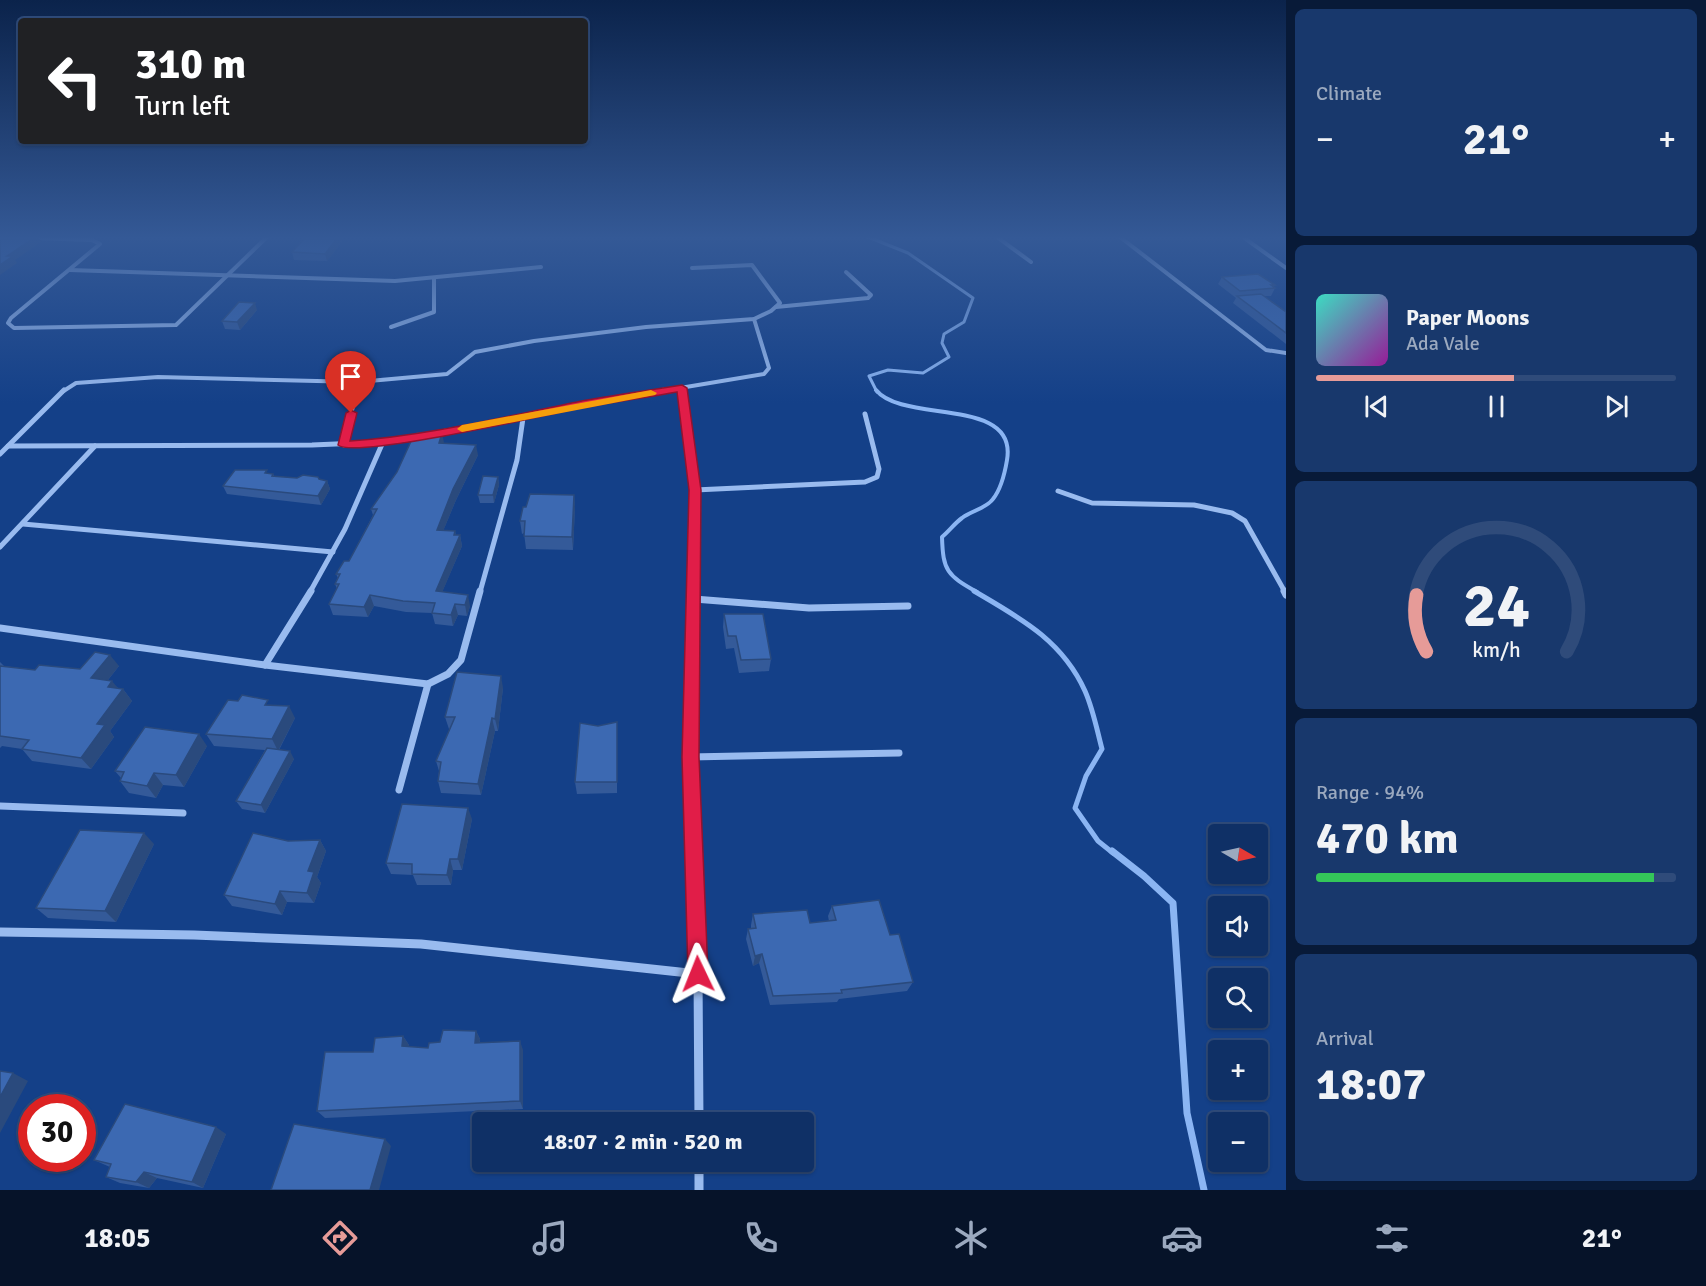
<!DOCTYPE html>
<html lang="en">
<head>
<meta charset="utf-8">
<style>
	body { margin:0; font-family:Signika,sans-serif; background:#18386c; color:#f1f3f6; height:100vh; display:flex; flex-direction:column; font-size:22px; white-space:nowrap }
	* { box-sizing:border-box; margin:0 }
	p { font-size:20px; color:#9ba9bf }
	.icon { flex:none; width:33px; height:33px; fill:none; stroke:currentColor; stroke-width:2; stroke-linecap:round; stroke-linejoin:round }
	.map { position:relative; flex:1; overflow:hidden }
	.panel { display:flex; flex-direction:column; gap:9px; padding:9px; background:#081a38; width:420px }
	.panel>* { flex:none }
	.hud { position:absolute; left:18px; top:18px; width:570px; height:126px; border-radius:6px; box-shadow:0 2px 4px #0004,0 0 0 2px #2f4b7a; background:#202124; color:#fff; overflow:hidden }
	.needle { width:39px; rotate:99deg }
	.fabs { position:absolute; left:1208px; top:824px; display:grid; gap:12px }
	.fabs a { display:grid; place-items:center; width:60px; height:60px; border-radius:6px; background:#0f3066; box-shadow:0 2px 4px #0004,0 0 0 2px #2f4b7a; font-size:30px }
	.speed { position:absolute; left:18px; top:1094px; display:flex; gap:12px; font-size:30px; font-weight:700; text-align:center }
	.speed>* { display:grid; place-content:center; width:78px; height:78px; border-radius:50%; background:#0f3066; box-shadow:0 2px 4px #0004,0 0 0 2px #2f4b7a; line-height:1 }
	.speed .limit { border:9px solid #d22; background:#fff; color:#111 }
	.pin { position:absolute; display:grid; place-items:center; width:51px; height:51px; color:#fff; margin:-62px -26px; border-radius:50% 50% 50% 0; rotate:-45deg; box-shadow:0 0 6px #0007 }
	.pin .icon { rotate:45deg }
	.me { position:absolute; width:66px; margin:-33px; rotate:358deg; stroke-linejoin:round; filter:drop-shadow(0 0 4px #0008) }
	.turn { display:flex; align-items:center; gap:21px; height:126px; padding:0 18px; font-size:27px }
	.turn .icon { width:78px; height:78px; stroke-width:2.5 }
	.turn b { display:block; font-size:42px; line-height:51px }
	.big { font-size:45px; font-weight:700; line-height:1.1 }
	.panel .widget { flex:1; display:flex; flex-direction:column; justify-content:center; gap:9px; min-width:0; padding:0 21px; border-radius:9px; background:#18386c }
	.panel .dial { align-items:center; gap:0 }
	.dial svg { height:156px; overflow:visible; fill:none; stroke:#2f4b7a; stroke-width:7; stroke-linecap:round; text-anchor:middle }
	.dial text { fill:#f1f3f6; stroke:none }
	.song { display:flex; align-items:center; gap:18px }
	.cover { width:72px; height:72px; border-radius:9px; background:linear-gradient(135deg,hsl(170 70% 55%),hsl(300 70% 35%)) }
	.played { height:6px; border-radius:3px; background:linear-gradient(90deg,#e69b98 55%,#2f4b7a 55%) }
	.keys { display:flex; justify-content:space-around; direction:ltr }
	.heat { display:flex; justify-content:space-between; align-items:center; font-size:33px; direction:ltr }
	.charge { height:9px; border-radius:4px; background:linear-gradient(90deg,#34c759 94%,#2f4b7a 0) }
	.trip { position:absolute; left:472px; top:1112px; width:342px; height:60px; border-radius:6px; background:#0f3066; box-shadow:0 2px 4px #0004,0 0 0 2px #2f4b7a; font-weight:700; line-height:60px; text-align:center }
	.tabs { display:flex; height:96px; justify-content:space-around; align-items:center; background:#061329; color:#9ba9bf }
	.tabs .icon { width:42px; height:42px }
	.tabs .active { color:#e69b98 }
	.tabs b { font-size:27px; color:#f1f3f6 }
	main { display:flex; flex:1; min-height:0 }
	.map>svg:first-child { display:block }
</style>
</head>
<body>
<main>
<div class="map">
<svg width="1286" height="1190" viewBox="0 0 1286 1190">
	<rect width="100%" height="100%" fill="#144088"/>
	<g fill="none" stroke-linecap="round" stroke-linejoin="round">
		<polyline stroke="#8bb5f3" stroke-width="3" points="868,237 908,253 973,298 964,322 944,334 942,343 949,357 923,373 888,370 869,376 877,392"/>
		<path stroke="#8bb5f3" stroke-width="4" d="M 876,390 C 903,424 1018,396 1007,460 C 1005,472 1001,489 993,499 C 987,508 971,511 962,518 C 955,523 949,531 942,537 C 943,571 947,575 977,592"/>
		<path stroke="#8bb5f3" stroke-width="5" d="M 974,591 C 1020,618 1062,640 1085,691 C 1093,709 1097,730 1102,749 L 1086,776 L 1075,808 L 1098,841 L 1113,853"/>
		<polyline stroke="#8bb5f3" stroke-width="7" points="1112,851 1144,876 1173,903 1187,1113 1204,1190"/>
		<g stroke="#99bbef" stroke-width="4">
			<polyline points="997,237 1031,262"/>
			<polyline points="1120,237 1266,350 1286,353"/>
			<polyline points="1243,237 1286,268"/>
			<polyline points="36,238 92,240 100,244 11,318 8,323 14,328 176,325 267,237"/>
			<polyline points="70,270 395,281 541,267"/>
			<polyline points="776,307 868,298 871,295 846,272"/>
			<polyline points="391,327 434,312 434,279"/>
			<polyline points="682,389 682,392"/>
			<polyline points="62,392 76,383 158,377 358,382 447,374 475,352 534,341 646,327 754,319 771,311 780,303 752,265 692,268"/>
			<polyline points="356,392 358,382"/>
			<polyline points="656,392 764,374 769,368 754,319"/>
		</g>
		<g stroke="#99bbef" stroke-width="5">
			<polyline points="682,390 695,490 693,592"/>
			<polyline points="431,434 665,390"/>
			<polyline points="344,445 356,390"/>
			<polyline points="8,446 312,445 383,442 418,436"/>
			<polyline points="0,454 64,390"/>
			<polyline points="695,490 865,482 877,477 879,469 865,414"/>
			<polyline points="1058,491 1092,503 1194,505 1232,513 1245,521 1285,592"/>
			<polyline points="23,524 333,552"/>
			<polyline points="0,547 95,446"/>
			<polyline points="310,592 345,529 383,442"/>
			<polyline points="480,592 517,460 523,418"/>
		</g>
		<g stroke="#99bbef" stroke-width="7">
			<polyline points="693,591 690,757 694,853"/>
			<polyline points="1284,591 1286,595"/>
			<polyline points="694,599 809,608 908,606"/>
			<polyline points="0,628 265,665 428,684 448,674 461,660 480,591"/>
			<polyline points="265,665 311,591"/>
			<polyline points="690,757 899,753"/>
			<polyline points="399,790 428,684"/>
			<polyline points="0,806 183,813"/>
		</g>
		<g stroke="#99bbef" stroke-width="9">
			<polyline points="693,851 698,974 699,1122"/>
			<polyline points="0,932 194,935 421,944 698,974"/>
			<polyline points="699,1161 699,1190"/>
		</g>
	</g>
	<g fill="#345a99">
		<polygon points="343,240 327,261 294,260 292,252"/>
		<polygon points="1222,277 1275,285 1273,287 1275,288 1271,296 1264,296 1286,312 1286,344 1233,303 1236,298 1218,284"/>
		<polygon points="257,310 240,330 225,329 222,321"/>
		<polygon points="444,443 478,455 456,500 443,531 455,531 456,535 460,535 462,546 442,592 470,606 467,616 458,615 453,626 435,624 432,613 406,612 374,606 368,617 333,615 329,604 337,589 335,584 338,578 336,574 349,561 373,515 371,509"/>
		<polygon points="269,473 273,474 274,476 319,480 327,481 330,489 321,505 227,494 223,486"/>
		<polygon points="498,477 499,485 494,503 480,503 478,495"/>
		<polygon points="574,495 575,507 573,550 526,549 524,533 522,534 520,521 526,507"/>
		<polygon points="724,614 771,659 769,671 739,673 734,648 726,649 723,627"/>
		<polygon points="0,662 4,666 35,670 80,669 119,666 108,680 118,688 123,689 132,701 110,731 114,737 91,769 32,761 22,749 2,746 0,748"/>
		<polygon points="503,688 498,731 495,731 481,795 441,793 438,781 439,771 436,761 450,729 449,729 445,717"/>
		<polygon points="271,705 295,718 279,750 294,759 265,813 242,809 236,801 265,750 214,746 206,734"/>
		<polygon points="617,722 617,793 577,794 575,782 598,726"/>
		<polygon points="207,746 184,787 163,785 156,798 129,793 120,781 121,778 115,771"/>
		<polygon points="472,819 462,870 453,870 451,885 417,885 413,875 391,874 386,863"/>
		<polygon points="320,840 326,851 317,877 321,883 314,903 287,902 282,915 232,906 224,895 288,841"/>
		<polygon points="154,844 116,922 48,918 36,908"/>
		<polygon points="832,906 890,935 913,982 907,991 839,999 837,1002 770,1005 759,963 753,966 746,939 748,929 751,928 751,925 753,914 810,923 829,921 828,916"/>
		<polygon points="476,1031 480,1039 480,1043 523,1050 523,1109 325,1118 317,1111 373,1052 403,1036 409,1045 409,1047 428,1048 440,1042"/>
		<polygon points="226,1134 203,1188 157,1178 149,1188 120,1183 106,1177 110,1167 94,1160"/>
	</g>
	<g fill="#2a4a7d">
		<polygon points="35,237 38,237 41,242 15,260 17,263 0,275 0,265 7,256"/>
		<polygon points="338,237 342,237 343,240 327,261 325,254"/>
		<polygon points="255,303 257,310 240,330 237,322"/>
		<polygon points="442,433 444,443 439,443"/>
		<polygon points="476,445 478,455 456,500 439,541 437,530 453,489"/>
		<polygon points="498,477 499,485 494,503 493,495"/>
		<polygon points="327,481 330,489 321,505 318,496"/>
		<polygon points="574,495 575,507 573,550 572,537"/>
		<polygon points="455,531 457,541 460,535 462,546 438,602 436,591"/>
		<polygon points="370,595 374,606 368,617 364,607"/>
		<polygon points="468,595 470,606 467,616 465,605"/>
		<polygon points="455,604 458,615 453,626 451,615"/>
		<polygon points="110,655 119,666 100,690 91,678"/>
		<polygon points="501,676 503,688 498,731 495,719"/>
		<polygon points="112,681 121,692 123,689 132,701 110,731 114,737 91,769 81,758 97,724 108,687"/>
		<polygon points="289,706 295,718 278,751 272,739"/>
		<polygon points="492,718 495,731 481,795 478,784"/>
		<polygon points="199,734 207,746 184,787 176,775"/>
		<polygon points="290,751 294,759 265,813 261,805"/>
		<polygon points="154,773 163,785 156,798 147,786"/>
		<polygon points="468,808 472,819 462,870 458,859"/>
		<polygon points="144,833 154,844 116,922 105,911"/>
		<polygon points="320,840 326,851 317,877 321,883 314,903 307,893 308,871"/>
		<polygon points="450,859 453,870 451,885 447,875"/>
		<polygon points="280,891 287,902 282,915 275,904"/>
		<polygon points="762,954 759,963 753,966 755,956"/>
		<polygon points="476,1031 480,1039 479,1051 475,1043"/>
		<polygon points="403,1036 409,1045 407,1055 402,1046"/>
		<polygon points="520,1041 523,1050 523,1109 520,1101"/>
		<polygon points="13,1073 28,1081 0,1133 0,1097"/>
		<polygon points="216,1127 226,1134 203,1188 192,1182"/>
		<polygon points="385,1139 391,1146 379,1190 370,1190"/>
		<polygon points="144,1172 157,1178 149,1188 136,1182"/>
	</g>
	<g fill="#3c69b2" stroke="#2a4a7d" stroke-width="1.5">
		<polygon points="0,237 35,237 7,256 13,256 0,265"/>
		<polygon points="306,237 338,237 325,254 292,252"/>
		<polygon points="1258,274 1275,285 1271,285 1275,288 1240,291 1222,277"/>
		<polygon points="1261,294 1286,312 1286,333 1237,296"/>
		<polygon points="239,302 255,303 237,322 222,321"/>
		<polygon points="417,433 442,433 439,443 476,445 453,489 437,530 455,531 454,535 460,535 436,591 468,595 465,605 455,604 451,615 432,613 435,603 403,601 370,595 364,607 329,604 339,584 335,584 340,574 336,574 344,561 349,561 377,509 371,509 397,472 413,437"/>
		<polygon points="235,470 267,470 265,473 273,474 272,476 297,478 303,475 318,477 319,479 327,481 318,496 223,486"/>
		<polygon points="483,476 498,477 493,495 478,495"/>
		<polygon points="530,494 574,495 572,537 524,536 525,521 520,521 523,507 526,507"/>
		<polygon points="724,614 763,614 771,659 741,660 736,636 728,636"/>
		<polygon points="95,652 110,655 91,678 112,681 108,687 123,689 97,724 105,725 81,758 22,749 29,740 0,736 0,666 35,670 39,665 80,669"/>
		<polygon points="457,672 501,676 495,719 492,718 478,784 438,781 441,762 436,761 455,717 445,717"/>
		<polygon points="242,695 268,700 265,705 289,706 272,739 206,734 228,700 238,701"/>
		<polygon points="617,722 617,782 575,782 580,723 598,726"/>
		<polygon points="145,727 199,734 176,775 154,773 147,786 120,781 124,772 115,771"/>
		<polygon points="267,748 290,751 261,805 236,801"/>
		<polygon points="402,804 468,808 458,859 450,859 447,875 412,874 412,864 386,863"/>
		<polygon points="80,830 144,833 105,911 36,908"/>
		<polygon points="253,833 288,841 320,840 308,871 314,872 307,893 280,891 275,904 224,895"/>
		<polygon points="879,900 890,935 899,934 913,982 841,990 842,993 773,996 762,954 755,956 748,929 756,928 753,914 807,910 810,923 836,920 832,906"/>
		<polygon points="443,1030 476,1031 475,1043 520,1041 520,1101 317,1111 325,1052 373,1052 375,1038 403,1036 402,1046 428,1048 429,1043 440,1042"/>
		<polygon points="0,1071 13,1073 0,1097"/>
		<polygon points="125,1104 216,1127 192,1182 144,1172 136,1182 106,1177 111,1164 94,1160"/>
		<polygon points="294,1124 385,1139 370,1190 271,1190"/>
	</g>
	<linearGradient id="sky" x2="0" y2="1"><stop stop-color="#0b234b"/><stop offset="0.59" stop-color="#345996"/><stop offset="1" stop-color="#345996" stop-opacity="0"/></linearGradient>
	<rect width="1286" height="403" fill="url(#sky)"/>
	<path fill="#e11d48" stroke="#92132f" stroke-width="1.5" d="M 682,385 L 687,388 L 701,490 L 699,757 L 708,974 L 705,981 L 698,984 L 691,981 L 688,974 L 682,757 L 689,490 L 677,392 C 644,398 610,402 577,409 C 545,415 355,459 338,445 L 346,413 L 351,410 L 357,413 L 350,441 C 427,436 502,417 577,402 C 612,395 647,391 682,385 Z"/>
	<polygon fill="#f59e0b" points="651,390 657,393 655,395 462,432 457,429 462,425"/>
</svg>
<div class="fabs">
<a><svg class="needle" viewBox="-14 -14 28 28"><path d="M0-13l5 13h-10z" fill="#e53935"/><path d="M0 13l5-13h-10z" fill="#9ba9bf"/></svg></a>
<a><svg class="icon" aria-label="sound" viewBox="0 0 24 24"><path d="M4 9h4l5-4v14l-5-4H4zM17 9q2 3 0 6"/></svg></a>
<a><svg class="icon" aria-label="search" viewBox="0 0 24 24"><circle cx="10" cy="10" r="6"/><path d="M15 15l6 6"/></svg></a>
<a>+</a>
<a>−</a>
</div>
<div class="speed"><div class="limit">30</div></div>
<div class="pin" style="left:351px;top:413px;background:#d93025"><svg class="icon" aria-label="arrive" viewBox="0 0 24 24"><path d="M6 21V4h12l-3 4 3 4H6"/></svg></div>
<svg class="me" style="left:698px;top:974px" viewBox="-20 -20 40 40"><path d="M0-17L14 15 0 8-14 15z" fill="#e11d48" stroke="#fff" stroke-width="4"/></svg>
<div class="trip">18:07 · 2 min · 520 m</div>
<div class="hud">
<div class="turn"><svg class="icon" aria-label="left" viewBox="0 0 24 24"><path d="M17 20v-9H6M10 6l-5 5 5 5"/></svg><div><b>310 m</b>Turn left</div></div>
</div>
</div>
<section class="panel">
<div class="widget"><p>Climate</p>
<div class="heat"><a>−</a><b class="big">21°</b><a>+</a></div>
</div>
<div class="widget">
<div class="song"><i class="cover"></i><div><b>Paper Moons</b><p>Ada Vale</p></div></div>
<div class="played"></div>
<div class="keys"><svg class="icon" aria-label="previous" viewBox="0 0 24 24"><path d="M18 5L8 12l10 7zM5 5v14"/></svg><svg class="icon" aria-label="pause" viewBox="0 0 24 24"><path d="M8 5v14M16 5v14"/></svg><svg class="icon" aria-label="next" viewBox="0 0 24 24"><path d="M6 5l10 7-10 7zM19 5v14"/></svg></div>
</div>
<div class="widget dial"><svg viewBox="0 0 100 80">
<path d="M14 69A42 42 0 1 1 86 69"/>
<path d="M14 69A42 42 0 0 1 9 40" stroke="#e69b98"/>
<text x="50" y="56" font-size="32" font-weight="700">24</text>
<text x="50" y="72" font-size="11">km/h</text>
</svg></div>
<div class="widget"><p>Range · 94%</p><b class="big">470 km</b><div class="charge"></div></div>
<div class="widget"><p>Arrival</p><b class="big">18:07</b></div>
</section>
</main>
<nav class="tabs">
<b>18:05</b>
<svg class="icon active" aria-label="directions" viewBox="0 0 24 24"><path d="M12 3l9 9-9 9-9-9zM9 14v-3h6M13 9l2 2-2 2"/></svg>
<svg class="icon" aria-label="music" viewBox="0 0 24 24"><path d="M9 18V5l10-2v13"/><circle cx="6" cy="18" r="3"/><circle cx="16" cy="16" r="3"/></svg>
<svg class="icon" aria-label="phone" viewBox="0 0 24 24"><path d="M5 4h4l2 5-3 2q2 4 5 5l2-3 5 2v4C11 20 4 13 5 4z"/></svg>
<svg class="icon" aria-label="climate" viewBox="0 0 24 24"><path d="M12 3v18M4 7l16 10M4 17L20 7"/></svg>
<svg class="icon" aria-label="car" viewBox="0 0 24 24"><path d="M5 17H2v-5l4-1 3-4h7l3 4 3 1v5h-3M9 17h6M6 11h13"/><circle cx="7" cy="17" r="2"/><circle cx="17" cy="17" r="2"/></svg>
<svg class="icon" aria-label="filters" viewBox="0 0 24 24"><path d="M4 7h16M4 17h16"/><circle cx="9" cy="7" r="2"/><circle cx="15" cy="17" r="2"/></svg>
<b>21°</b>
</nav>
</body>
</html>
